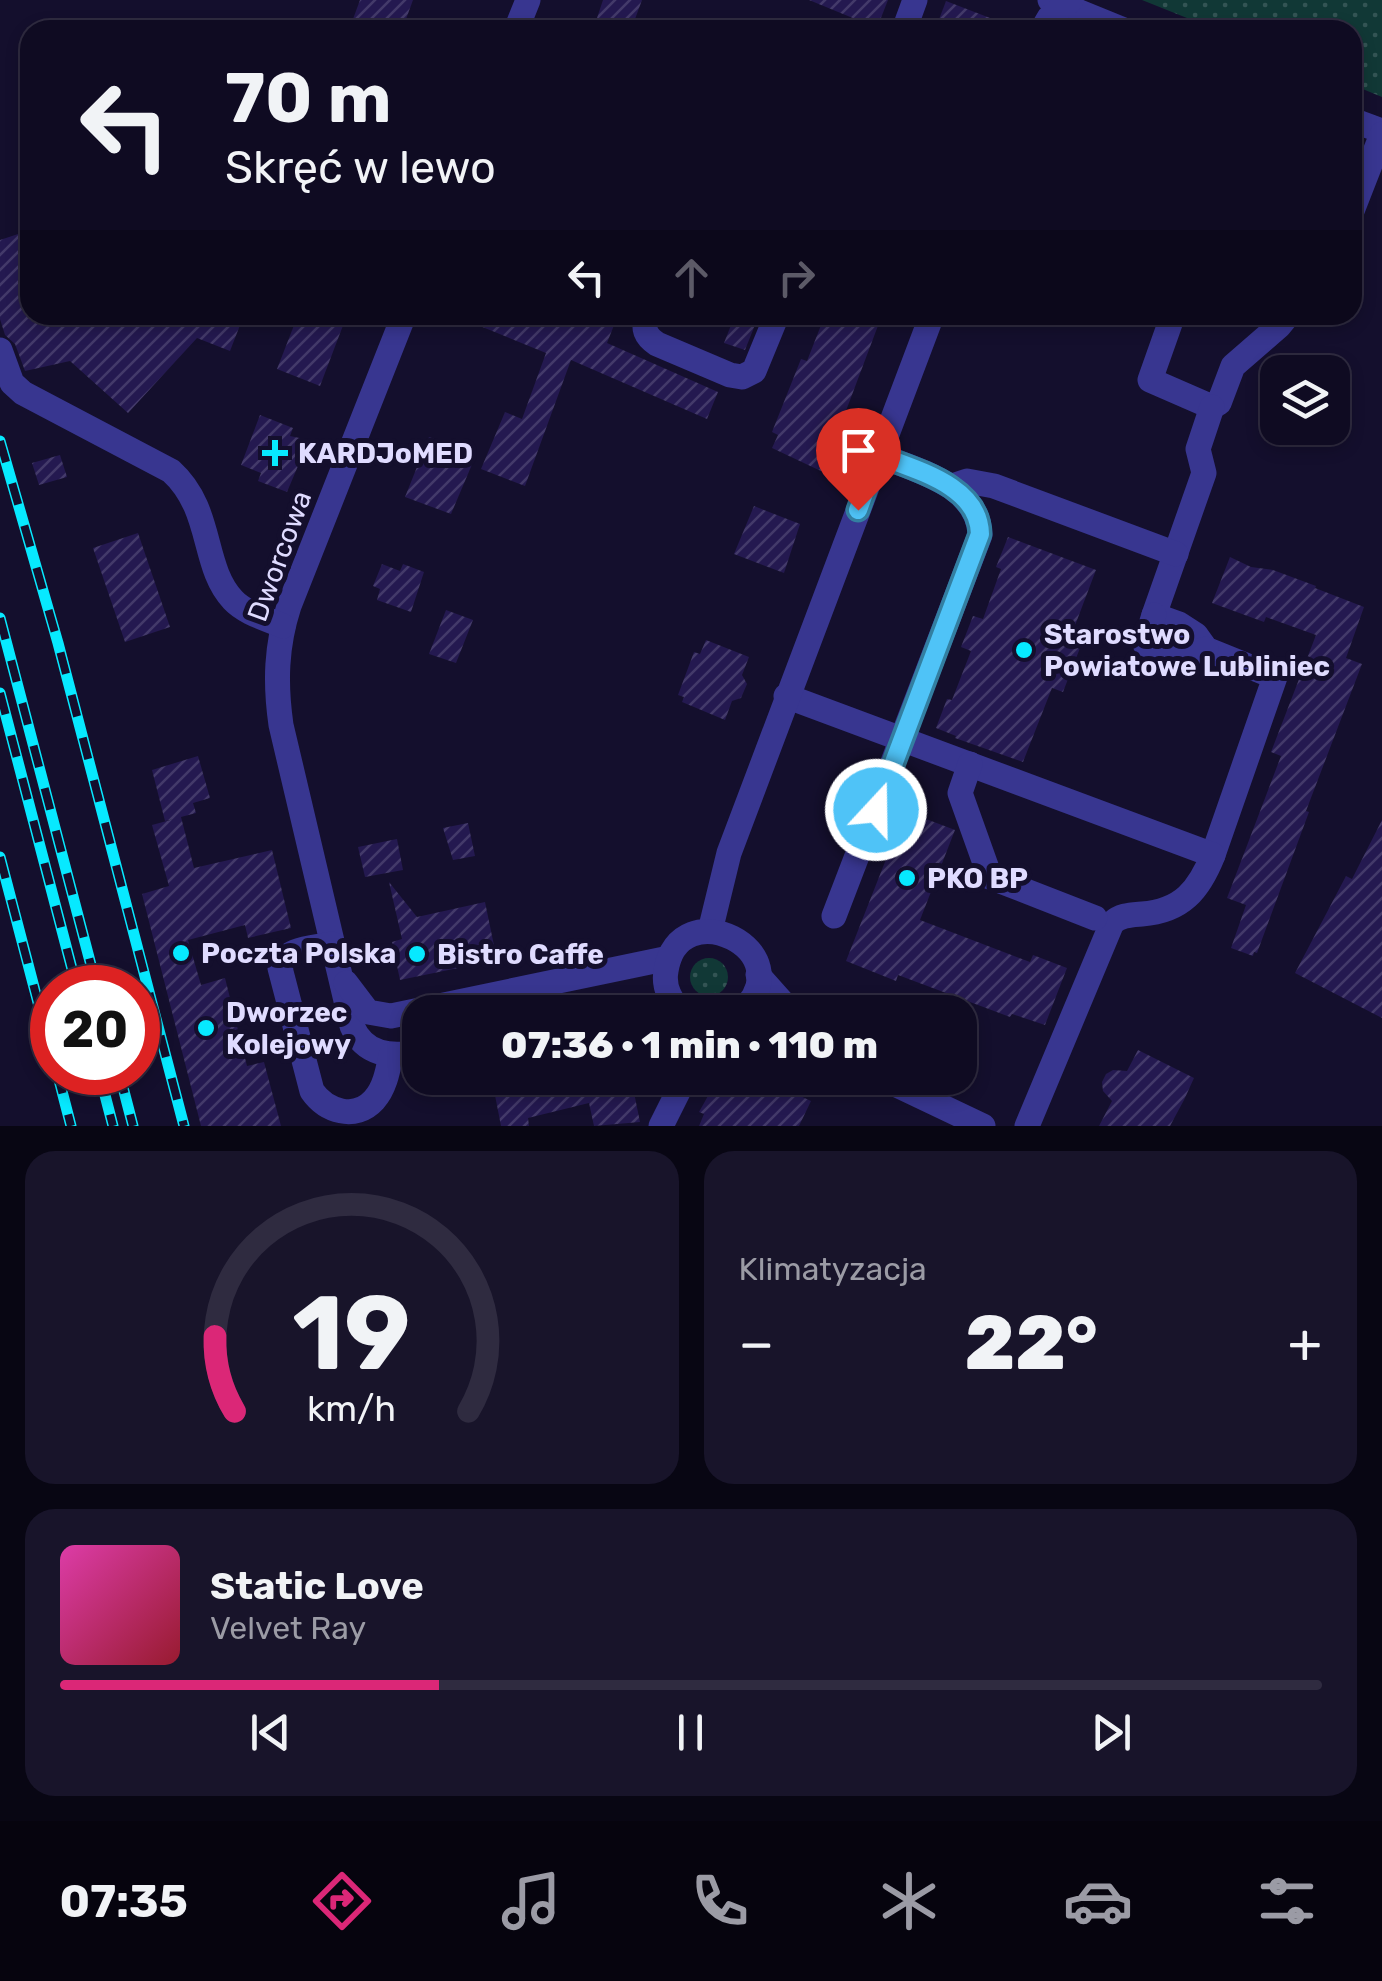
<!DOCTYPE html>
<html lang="pl">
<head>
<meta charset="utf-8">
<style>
	body { margin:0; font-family:Rubik,sans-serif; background:#18142a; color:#f1f3f6; height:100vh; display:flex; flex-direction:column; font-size:38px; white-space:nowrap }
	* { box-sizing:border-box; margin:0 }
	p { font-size:32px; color:#9b9ba5 }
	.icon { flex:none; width:55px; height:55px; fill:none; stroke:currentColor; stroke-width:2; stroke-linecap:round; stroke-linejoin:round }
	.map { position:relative; height:1126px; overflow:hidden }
	.panel { display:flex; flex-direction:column; gap:25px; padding:25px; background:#080613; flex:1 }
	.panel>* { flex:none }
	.hud { position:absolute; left:20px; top:20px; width:1342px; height:305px; border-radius:30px; box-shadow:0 5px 15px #0003,0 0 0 2px #2f2b40; background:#0f0b22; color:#f1f3f6; overflow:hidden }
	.controls { position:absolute; left:1260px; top:355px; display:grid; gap:20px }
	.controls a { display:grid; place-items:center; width:90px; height:90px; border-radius:20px; background:#0f0b22; box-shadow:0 5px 15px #0003,0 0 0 2px #2f2b40; font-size:50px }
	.speed { position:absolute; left:30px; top:965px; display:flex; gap:20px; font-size:50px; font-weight:700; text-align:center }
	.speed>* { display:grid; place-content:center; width:130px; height:130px; border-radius:50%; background:#0f0b22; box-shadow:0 5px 15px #0003,0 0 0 2px #2f2b40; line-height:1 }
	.speed .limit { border:15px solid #d22; background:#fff; color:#111 }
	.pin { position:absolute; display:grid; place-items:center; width:85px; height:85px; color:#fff; margin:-102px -42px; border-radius:50% 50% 50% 0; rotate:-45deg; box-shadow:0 0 10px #0007 }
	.pin .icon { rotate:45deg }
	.me { position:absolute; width:110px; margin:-55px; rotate:21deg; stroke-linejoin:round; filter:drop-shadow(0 0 8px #0008) }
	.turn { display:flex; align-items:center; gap:35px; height:210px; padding:0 40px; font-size:45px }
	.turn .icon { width:130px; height:130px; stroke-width:2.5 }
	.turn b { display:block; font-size:70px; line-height:85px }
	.lanes { display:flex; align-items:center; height:95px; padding:0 40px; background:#0003; justify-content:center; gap:50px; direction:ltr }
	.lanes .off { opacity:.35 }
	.big { font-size:75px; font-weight:800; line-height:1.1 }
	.panel .tile { flex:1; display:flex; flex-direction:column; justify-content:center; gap:15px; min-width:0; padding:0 35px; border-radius:30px; background:#18142a }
	.panel .dial { align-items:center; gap:0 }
	.dial svg { height:260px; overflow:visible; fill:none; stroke:#2f2b40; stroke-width:7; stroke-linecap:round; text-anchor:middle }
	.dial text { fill:#f1f3f6; stroke:none }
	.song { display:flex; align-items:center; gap:30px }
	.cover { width:120px; height:120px; border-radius:15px; background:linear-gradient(135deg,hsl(320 70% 55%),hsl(350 70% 35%)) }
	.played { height:10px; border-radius:5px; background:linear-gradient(90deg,#db2777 30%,#2f2b40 30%) }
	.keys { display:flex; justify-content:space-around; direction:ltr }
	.heat { display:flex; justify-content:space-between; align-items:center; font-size:55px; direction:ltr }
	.panel .tiles { flex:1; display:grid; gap:25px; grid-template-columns:1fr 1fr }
	.tile:last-child { grid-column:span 2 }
	.trip { position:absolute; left:402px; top:995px; width:575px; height:100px; border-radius:30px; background:#0f0b22; box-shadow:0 5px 15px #0003,0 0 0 2px #2f2b40; font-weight:800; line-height:100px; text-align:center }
	.menu { display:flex; height:160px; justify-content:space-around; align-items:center; background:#06040e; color:#9b9ba5 }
	.menu .icon { width:70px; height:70px }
	.menu .selected { color:#db2777 }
	.menu b { font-size:45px; color:#f1f3f6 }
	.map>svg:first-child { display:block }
</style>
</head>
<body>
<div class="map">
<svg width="1382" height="1126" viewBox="0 0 1382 1126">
	<defs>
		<pattern id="grass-dots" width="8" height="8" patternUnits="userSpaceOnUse" patternTransform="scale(2.5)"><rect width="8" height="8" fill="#113836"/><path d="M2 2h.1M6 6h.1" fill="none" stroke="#335454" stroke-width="1.8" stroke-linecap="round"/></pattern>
		<pattern id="building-hatch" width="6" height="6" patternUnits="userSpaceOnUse" patternTransform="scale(2.5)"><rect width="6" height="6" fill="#241950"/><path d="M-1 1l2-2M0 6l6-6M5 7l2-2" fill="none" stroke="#433a6a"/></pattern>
	</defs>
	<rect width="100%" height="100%" fill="#140f2d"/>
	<g fill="url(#grass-dots)">
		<polygon points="1142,0 1382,0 1382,97 1353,85 1352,30 1217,30"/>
		<circle cx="709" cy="977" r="19"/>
	</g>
	<g fill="url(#building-hatch)">
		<polygon points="360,0 413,0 402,30 349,30"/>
		<polygon points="603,0 642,0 631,30 593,30"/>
		<polygon points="809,0 888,0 877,28"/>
		<polygon points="946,1 1016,28 1015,30 935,30"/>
		<polygon points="30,230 30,315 244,315 230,351 197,338 128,413 70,361 25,371 15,344 5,335 0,319 0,240"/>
		<polygon points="298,315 347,315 320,386 277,369"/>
		<polygon points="453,315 618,315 607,343 718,392 707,419 571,360 525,486 481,469 505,412 522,419 546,353"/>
		<polygon points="735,315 759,315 745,350 724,343"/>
		<polygon points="825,315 882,315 823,472 772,448 778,435 772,432 801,359 807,361"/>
		<polygon points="260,415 293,428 290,436 309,440 287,492 258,481 261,473 241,465"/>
		<polygon points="429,437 476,455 451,514 405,497"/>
		<polygon points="60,455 67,477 39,485 32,463"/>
		<polygon points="754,506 800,524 784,573 734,554"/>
		<polygon points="138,533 170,627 125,642 93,548"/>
		<polygon points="1008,537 1096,570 1068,644 1080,648 1063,692 1052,688 1023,762 955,738 956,736 936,728 947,699 952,700 971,651 961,647 973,616 983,619 1001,569 996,567"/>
		<polygon points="1230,557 1251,567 1273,570 1316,586 1315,588 1364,607 1346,658 1362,664 1306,811 1309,812 1271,915 1257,953 1254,952 1253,956 1231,948 1246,905 1227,898 1281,756 1271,752 1316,635 1266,617 1264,622 1212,603"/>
		<polygon points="382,564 400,571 403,564 424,572 411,612 377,600 380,589 373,586"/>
		<polygon points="446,610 473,620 456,663 429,654"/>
		<polygon points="706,640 749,657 742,675 747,684 741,698 732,701 725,720 682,702 684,697 678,695 694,652 700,654"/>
		<polygon points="198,756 210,798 193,803 196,813 181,817 194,868 272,850 291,928 248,938 245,925 188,940 201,985 225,978 247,1066 264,1062 281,1126 201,1126 142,894 169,886 152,825 174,819 165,821 152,770"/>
		<polygon points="905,811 955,830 920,920 1030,962 1033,955 1067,968 1045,1025 1012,1014 1010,1017 898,975 896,981 846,961"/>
		<polygon points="1382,820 1382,1018 1295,973 1346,876 1352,879"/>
		<polygon points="468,823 475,856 453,860 443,828"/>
		<polygon points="397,839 403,870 365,877 358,847"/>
		<polygon points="389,882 417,917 485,902 497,960 400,980 392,942 402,939"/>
		<polygon points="1138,1050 1194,1078 1184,1100 1170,1126 1099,1126 1112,1101 1103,1091 1102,1082 1106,1074 1113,1070 1127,1071"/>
		<polygon points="525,1078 631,1078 640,1122 594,1126 589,1103 528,1118 529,1126 501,1126 493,1085"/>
		<polygon points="718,1078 762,1078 811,1101 799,1126 699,1126 704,1114 699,1112"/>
	</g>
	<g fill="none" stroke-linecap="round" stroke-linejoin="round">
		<g stroke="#383690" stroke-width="25">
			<polyline points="1050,0 1124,30"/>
			<polyline points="516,30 528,0"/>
			<polyline points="904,30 915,0"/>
			<polyline points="1042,30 1049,18 1071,0"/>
			<polyline points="1352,120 1382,131"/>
			<polyline points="1352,211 1382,134"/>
			<path d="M 404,315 L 289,606 C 276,646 275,683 281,725 L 352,1026 C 365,1056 391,1057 420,1052"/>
			<path d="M 646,315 C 643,329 645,336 657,344 L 730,375 L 742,377 L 754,371 L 777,315"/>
			<polyline points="1173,315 1150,380 1212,407 1219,403 1233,366 1279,326 1288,315"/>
			<path d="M 0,350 L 12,383 L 23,393 L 171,471 C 214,510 201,566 233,600 C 245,613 267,619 283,626"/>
			<polyline points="1212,407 1198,449 1204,473 1154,615 1179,624 1196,635 1206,649 1275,677 1213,855"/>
			<polyline points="952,486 967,481 994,486 1176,554"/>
			<path d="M 1154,615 L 1145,644 C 1167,653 1183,657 1206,649"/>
			<path d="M 786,696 L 1213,855 C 1199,890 1182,911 1142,914 C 1130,915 1121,915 1112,923 L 1027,1126"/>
			<polyline points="970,764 960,793 990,877 1095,918"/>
			<path d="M 834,916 L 980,535 C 979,485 915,470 879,455"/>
			<polyline points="710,931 729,853 932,315"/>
			<path d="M 332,944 C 314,948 285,947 280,968 L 312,1091 C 326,1111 355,1121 374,1100 C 385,1088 388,1070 391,1055"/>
			<polyline points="758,975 791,1012"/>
			<polyline points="346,983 368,1012 391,1016 669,958"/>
			<polyline points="629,1012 677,1008 676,1012"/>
			<path d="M 683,1012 C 671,1003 663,987 666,971 C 678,889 806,951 741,1012"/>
			<polyline points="882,1078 983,1126"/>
			<polyline points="661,1126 685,1078"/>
		</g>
		<g stroke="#07e9ff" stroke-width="11">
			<g id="rail">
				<polyline points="0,441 58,643 184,1126"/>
				<polyline points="0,618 97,988"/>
				<polyline points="0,693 77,988"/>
				<polyline points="0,857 52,1056"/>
				<polyline points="57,1072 71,1126"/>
				<polyline points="99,1072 113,1126"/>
				<polyline points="119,1072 133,1126"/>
			</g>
		</g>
		<use href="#rail" stroke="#140f2d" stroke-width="8" stroke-dasharray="22" stroke-linecap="butt"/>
	</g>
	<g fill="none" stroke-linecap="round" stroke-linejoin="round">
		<g stroke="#337fa1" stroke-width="25">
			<path id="route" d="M 858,510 L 878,455 C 915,470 979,485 980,534 L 876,810"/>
		</g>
		<use href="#route" stroke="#4fc3f7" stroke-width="18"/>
	</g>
	<g fill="#07e9ff" stroke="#140f2d" stroke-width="4">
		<path d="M270 438h10v10h10v10h-10v10h-10v-10h-10v-10h10z"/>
		<circle cx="1024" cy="650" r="10"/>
		<circle cx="907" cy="878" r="10"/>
		<circle cx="181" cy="953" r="10"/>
		<circle cx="417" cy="954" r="10"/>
		<circle cx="206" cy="1028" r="10"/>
	</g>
	<g text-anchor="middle" stroke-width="10" stroke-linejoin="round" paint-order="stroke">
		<g font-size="28" font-weight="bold" fill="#dfdbff" stroke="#140f2d" text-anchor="start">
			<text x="298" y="463">KARDJoMED</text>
			<text x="1044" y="644">Starostwo<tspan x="1044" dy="32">Powiatowe Lubliniec</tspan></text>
			<text x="927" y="888">PKO BP</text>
			<text x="201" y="963">Poczta Polska</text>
			<text x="437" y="964">Bistro Caffe</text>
			<text x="226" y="1022">Dworzec<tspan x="226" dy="32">Kolejowy</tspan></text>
		</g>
		<g font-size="28" fill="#dfdbff" stroke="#140f2d">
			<text transform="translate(279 556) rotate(-70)" y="10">Dworcowa</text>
		</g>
	</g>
</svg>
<div class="controls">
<a><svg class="icon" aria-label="layers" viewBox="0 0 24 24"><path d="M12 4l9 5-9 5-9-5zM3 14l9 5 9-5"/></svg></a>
</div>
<div class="speed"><div class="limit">20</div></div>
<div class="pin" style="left:858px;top:510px;background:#d93025"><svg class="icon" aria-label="arrive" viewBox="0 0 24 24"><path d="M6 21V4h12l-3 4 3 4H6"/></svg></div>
<svg class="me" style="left:876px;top:810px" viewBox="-20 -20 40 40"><circle r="17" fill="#4fc3f7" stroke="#fff" stroke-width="3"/><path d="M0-11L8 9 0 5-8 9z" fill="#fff"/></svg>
<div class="trip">07:36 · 1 min · 110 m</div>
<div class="hud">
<div class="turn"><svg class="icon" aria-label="left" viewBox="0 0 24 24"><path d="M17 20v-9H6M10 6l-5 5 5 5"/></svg><div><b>70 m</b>Skręć w lewo</div></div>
<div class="lanes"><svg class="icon" aria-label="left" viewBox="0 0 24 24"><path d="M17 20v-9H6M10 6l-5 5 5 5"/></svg><svg class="icon off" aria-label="ahead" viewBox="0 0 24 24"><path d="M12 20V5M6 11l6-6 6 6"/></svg><svg class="icon off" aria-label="right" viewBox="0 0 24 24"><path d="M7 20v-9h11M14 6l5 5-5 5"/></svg></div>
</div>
</div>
<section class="panel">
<div class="tiles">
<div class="tile dial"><svg viewBox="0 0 100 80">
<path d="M14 69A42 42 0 1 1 86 69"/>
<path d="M14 69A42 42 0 0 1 8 46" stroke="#db2777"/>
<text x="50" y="56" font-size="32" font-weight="700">19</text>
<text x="50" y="72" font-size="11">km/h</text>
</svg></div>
<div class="tile"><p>Klimatyzacja</p>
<div class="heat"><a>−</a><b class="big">22°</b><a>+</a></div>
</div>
<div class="tile">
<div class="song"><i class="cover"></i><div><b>Static Love</b><p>Velvet Ray</p></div></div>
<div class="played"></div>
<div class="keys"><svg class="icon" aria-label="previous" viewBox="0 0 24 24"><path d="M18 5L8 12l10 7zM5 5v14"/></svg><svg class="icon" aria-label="pause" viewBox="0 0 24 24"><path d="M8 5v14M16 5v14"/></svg><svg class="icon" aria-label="next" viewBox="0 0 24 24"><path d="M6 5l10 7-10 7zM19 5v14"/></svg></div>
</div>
</div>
</section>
<nav class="menu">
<b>07:35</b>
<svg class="icon selected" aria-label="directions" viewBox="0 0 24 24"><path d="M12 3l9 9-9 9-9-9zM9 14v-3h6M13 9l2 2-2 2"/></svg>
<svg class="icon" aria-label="music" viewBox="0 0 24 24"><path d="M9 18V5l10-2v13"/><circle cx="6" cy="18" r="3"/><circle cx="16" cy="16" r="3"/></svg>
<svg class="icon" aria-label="phone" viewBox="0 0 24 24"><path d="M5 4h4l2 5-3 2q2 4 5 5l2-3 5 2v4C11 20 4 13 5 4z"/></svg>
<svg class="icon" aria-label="climate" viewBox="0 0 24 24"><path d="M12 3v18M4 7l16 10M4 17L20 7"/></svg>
<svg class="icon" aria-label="car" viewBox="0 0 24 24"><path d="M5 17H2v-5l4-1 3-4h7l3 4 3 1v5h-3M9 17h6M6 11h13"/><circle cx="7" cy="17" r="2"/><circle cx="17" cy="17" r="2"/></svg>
<svg class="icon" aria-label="filters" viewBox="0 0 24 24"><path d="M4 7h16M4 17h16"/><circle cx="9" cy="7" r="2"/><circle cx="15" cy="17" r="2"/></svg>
</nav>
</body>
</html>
